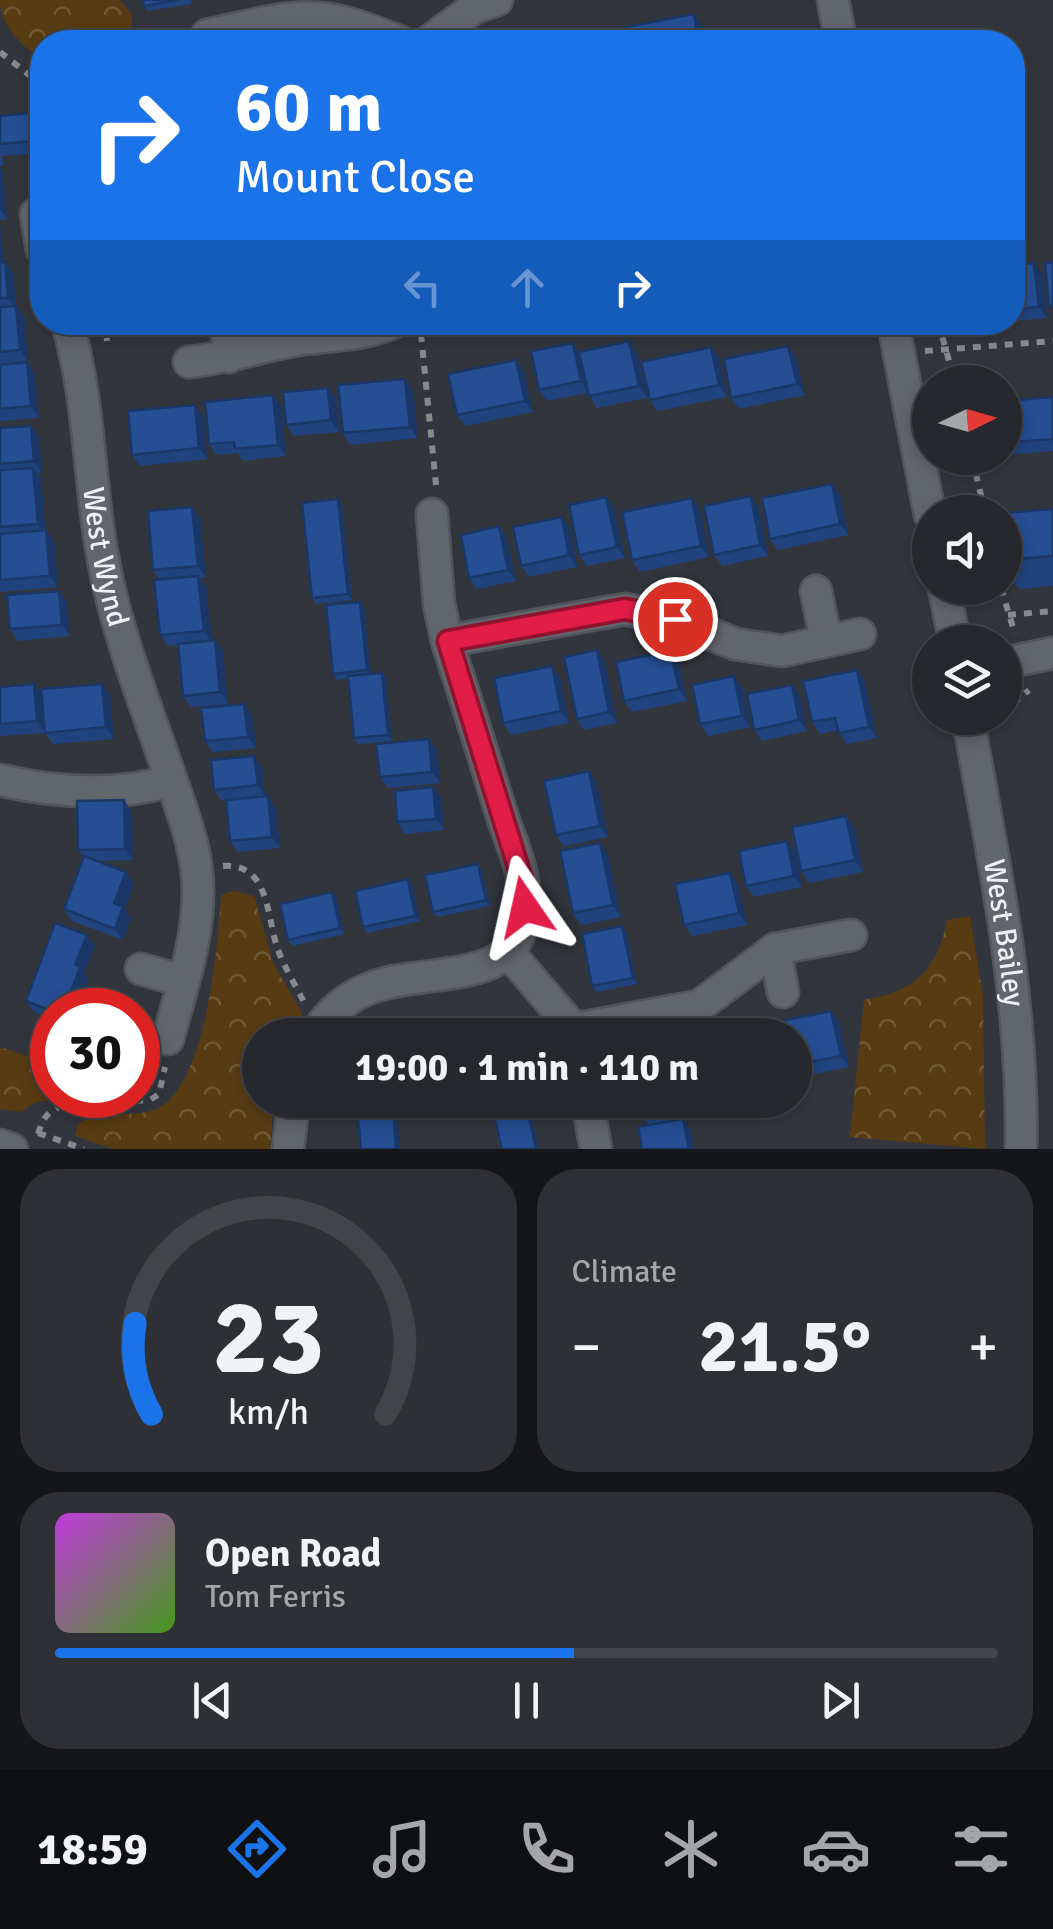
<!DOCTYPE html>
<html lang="en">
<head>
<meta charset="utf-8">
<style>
	body { margin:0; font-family:Signika,sans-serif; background:#2e3035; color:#f1f3f6; height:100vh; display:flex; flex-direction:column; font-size:38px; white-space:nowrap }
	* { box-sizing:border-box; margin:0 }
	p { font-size:32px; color:#a4a6aa }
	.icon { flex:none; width:55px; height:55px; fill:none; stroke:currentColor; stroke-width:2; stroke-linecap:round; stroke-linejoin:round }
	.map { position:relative; height:1149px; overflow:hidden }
	.sheet { display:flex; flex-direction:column; gap:20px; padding:20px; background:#151619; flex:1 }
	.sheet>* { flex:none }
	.banner { position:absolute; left:30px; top:30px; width:995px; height:305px; border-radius:40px; box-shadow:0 5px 15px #0003,0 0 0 2px #424449; background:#1a73e8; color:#fff; overflow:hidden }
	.needle { width:65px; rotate:85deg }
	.controls { position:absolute; left:912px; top:365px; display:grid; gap:20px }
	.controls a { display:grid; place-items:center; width:110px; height:110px; border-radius:50%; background:#26282d; box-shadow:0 5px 15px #0003,0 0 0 2px #424449; font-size:50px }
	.speed { position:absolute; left:30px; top:988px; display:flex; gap:20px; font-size:50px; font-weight:700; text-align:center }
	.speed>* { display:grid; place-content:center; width:130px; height:130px; border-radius:50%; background:#26282d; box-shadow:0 5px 15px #0003,0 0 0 2px #424449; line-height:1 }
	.speed .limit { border:15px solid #d22; background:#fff; color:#111 }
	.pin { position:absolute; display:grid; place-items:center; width:85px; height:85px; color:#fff; margin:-42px; border:5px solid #fff; border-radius:50%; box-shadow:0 2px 10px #0007 }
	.me { position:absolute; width:110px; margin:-55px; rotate:349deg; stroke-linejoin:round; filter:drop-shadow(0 0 8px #0008) }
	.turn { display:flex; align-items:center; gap:35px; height:210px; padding:0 40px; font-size:45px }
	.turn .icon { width:130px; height:130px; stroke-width:2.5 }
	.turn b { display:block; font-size:70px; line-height:85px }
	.lanes { display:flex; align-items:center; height:95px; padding:0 40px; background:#0003; justify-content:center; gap:50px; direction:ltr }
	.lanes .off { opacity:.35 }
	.big { font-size:75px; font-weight:800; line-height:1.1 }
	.sheet .widget { flex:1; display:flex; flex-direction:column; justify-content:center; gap:15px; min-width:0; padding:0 35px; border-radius:40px; background:#2e3035 }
	.sheet .dial { align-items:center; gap:0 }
	.dial svg { height:260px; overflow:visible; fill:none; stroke:#424449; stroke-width:7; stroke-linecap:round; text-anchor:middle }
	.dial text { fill:#f1f3f6; stroke:none }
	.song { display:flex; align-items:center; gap:30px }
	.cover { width:120px; height:120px; border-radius:15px; background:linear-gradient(135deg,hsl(290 70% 55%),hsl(100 70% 35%)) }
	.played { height:10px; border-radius:5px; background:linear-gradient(90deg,#1a73e8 55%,#424449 55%) }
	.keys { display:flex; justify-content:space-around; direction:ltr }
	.heat { display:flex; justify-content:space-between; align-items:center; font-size:55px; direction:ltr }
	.sheet .tiles { flex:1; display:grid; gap:20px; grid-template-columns:1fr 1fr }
	.widget:last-child { grid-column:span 2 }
	.trip { position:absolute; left:242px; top:1018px; width:570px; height:100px; border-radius:50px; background:#26282d; box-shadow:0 5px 15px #0003,0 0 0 2px #424449; font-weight:800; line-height:100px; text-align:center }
	.tab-bar { display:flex; height:160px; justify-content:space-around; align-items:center; background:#0f1012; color:#a4a6aa }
	.tab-bar .icon { width:70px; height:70px }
	.tab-bar .selected { color:#1a73e8 }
	.tab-bar b { font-size:45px; color:#f1f3f6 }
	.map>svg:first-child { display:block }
</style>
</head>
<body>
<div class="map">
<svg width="1053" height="1149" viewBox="0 0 1053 1149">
	<defs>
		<pattern id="forest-crowns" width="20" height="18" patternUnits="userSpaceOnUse" patternTransform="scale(2.5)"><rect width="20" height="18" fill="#583b12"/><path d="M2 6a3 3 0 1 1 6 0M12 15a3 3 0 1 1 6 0" fill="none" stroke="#705835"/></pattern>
	</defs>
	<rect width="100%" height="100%" fill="#32363c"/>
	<g fill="url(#forest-crowns)">
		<path d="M 0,0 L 120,0 L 132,15 L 132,42 L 42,42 L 42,60 C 23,46 0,26 0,0 Z"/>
		<path d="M 234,891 L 254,896 L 273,963 L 302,1013 L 298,1030 L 293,1035 L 260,1035 L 260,1100 L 274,1100 L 270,1149 L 113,1149 L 75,1136 L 78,1124 C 103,1106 136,1121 160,1107 C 207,1080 218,944 221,895 Z"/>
		<path d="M 970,916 L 983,996 L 985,1149 L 850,1137 L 864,1000 C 914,992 938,970 947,920 Z"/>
		<polygon points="0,1047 52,1064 52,1095 96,1095 36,1102 21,1112 0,1109"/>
	</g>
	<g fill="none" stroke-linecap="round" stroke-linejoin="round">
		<g stroke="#515459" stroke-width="35">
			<g id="street">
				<path d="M 207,35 C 242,28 282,15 318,18 C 347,20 375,32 401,42"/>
				<polyline points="428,42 474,8 497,0"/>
				<polyline points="36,214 42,250"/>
				<path id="s1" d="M 67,322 C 92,406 88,493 107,578 C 121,644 147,709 169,773 C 182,812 198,849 198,891 C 198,942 181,990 168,1039"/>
				<polyline points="226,322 229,357"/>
				<path d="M 189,362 C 228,358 265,345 304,339 C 336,335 365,335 395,322"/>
				<polyline points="816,591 826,641"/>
				<polyline points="447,641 625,609 675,619 735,644 782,651 860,634"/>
				<polyline points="1005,663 1053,653"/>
				<path d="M 0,780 C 57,793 115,797 171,781"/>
				<polyline points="775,949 783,992"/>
				<polyline points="507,951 574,1029 575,1035"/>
				<polyline points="141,969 183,981"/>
				<polyline points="574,1029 699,1006 775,949 851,935"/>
				<path d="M 315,1035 C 328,1013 349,995 373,987 C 434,965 534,992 524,890 C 522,864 508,835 500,809 C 483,753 465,697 447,641 L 439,604 L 432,514"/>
				<polyline points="587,1100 596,1149"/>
				<polyline points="288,1149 294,1100"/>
			</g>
		</g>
		<g stroke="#515459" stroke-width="35">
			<g id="secondary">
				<polyline points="833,0 841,42"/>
				<polyline points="893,322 930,515"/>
				<polyline points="944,588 955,642"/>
				<path id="s2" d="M 968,718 C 994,863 1024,1000 1021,1149"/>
				<polyline points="0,1145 12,1149"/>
			</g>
		</g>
		<g stroke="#86898e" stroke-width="6" stroke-dasharray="8 8" stroke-linecap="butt">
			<polyline points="0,52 42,85"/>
			<polyline points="105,322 107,341"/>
			<polyline points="938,322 955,382"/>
			<polyline points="421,334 436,485"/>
			<polyline points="925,351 1053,341"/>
			<polyline points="972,458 985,512"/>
			<polyline points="1001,588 1015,634"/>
			<polyline points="1008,615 1053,611"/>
			<polyline points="1005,717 1008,708 1029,690"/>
			<path d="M 223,866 C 269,862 267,917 277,947 C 284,967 296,986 305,1004"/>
			<polyline points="38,1133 84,1149"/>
			<path d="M 38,1134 C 43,1119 46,1112 62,1106 L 150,1100 L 159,1094 L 165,1067"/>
		</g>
		<use href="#street" stroke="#61656c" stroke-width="30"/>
		<use href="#secondary" stroke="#61656c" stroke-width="30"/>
	</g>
	<g fill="#20437e">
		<polygon points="143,0 191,0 191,4 148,11 144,6"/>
		<polygon points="0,116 38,124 41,153 2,156 3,166 0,166"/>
		<polygon points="0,168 3,172 7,219 0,220"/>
		<polygon points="0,225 4,262 13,273 16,306 24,317 28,362 0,364"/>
		<polygon points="1012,265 1042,274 1047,318 1012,321"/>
		<polygon points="573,343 579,353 637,353 647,398 597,408 588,393 547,401 539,390"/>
		<polygon points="796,357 805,395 739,409 731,398"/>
		<polygon points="719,358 727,397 657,411 650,400"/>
		<polygon points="516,360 524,371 533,412 465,426 457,415"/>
		<polygon points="27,362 35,374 39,418 0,421 0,365"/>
		<polygon points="413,390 418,438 350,445 343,433"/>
		<polygon points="273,395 281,407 286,456 243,461 238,453 217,455 209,444"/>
		<polygon points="1053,397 1053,451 1005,455 1005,401"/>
		<polygon points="336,399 339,432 294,436 286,425"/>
		<polygon points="203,416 207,459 140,466 132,455"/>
		<polygon points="0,428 39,437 42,473 37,473 41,479 45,530 54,541 58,587 0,592"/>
		<polygon points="840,495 848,535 778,550 770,539"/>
		<polygon points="338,499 342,505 352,600 316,604 312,598"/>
		<polygon points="614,508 625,558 587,566 579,555"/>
		<polygon points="759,508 768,556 722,566 714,555"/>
		<polygon points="700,509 709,557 640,572 632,560"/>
		<polygon points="1053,509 1053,586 1019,589 1005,568 1005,513"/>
		<polygon points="562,517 570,529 577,567 529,577 521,566"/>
		<polygon points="200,518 206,577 200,578 206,587 212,641 215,640 223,652 228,704 191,707 183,696 178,645 168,646 160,635 160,580 153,570"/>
		<polygon points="507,538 516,581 477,589 469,578"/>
		<polygon points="59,591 67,602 70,636 18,641 10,629"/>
		<polygon points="364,607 371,674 382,673 386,679 392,741 358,744 354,738 349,678 337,680 333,674"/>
		<polygon points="670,651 678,662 687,701 632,712 624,701"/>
		<polygon points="605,662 617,723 584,730 577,719"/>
		<polygon points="552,666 560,678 569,723 511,735 503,723"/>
		<polygon points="865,681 877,738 847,744 838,730 820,734 812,722"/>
		<polygon points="34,684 42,695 102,684 110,695 114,739 53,744 45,733 0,736 0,687"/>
		<polygon points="792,685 800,696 807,731 762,741 754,730"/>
		<polygon points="742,687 750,727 708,736 700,724"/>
		<polygon points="244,704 252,715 256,748 213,752 205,741"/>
		<polygon points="437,750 440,783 388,788 380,777"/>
		<polygon points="254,756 262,767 265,796 276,808 280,848 238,852 230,841 226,801 222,801 214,790"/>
		<polygon points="597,783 608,837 564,846 556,835"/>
		<polygon points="441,798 444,830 405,834 397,822"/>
		<polygon points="124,800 132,812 133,860 97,861 134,883 125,909 131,918 123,940 72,921 64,909 84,857 78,850"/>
		<polygon points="854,827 863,872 809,883 801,871"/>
		<polygon points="787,841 795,852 802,887 754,897 746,886"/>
		<polygon points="608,854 621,917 581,925 573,913"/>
		<polygon points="482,870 490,906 437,917 433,912"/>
		<polygon points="738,884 747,925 692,936 684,925"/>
		<polygon points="412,885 420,921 367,933 363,927"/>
		<polygon points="332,892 337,898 344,934 292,946 288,940"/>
		<polygon points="626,931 637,984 596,992 592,986"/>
		<polygon points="95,946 84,973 88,978 76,1010 52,1010 52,1019 34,1012 26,1001"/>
		<polygon points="831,1011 839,1022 849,1067 795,1078 795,1035"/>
		<polygon points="682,1100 686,1120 684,1121 691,1130 694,1149 642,1149 649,1125 642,1116"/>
	</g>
	<g fill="#1a3767">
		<polygon points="694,14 702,25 705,42 699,42"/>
		<polygon points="619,29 627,40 627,42 621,42"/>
		<polygon points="30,113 38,124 41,153 33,141"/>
		<polygon points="0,168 3,172 7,219 0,209"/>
		<polygon points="0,225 4,265 0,260"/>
		<polygon points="5,262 13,273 16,309 8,298"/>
		<polygon points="1034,263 1042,274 1047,318 1039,307"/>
		<polygon points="16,306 24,317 28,362 20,350"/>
		<polygon points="629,341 637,353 647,398 639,386"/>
		<polygon points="573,343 581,354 589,393 581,381"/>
		<polygon points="788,346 796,357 805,395 797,384"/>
		<polygon points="711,347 719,358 727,397 719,385"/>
		<polygon points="516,360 524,371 533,412 525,401"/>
		<polygon points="27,362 35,374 39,418 31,406"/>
		<polygon points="405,379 413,390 418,438 410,427"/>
		<polygon points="328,388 336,399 339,432 331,420"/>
		<polygon points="273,395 281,407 286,456 278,445"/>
		<polygon points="195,405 203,416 207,459 199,448"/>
		<polygon points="31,426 39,437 42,473 34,461"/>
		<polygon points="33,468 41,479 46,535 38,524"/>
		<polygon points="832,484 840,495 848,535 840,524"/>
		<polygon points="751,496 759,508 768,556 760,545"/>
		<polygon points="606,497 614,508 625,558 617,547"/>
		<polygon points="692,498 700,509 709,557 701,546"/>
		<polygon points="338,499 342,505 352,600 348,594"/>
		<polygon points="192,507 200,518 206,577 198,566"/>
		<polygon points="562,517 570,529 577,567 569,555"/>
		<polygon points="499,526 507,538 516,581 508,570"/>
		<polygon points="46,530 54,541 58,587 50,576"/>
		<polygon points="198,576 206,587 212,642 204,631"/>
		<polygon points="59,591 67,602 70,636 62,625"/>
		<polygon points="360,602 364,607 371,676 367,670"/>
		<polygon points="215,640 223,652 228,704 220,692"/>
		<polygon points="597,650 605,662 617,723 609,712"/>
		<polygon points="670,651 678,662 687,701 679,689"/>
		<polygon points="552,666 560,678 569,723 561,711"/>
		<polygon points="857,670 865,681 877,738 869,727"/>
		<polygon points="382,673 386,679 392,741 388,735"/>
		<polygon points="734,676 742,687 750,727 742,716"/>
		<polygon points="34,684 42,695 45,733 37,721"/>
		<polygon points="102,684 110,695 114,739 106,727"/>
		<polygon points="792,685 800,696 807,731 799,720"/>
		<polygon points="244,704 252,715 256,748 248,737"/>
		<polygon points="429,739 437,750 440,783 432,772"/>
		<polygon points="254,756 262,767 265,797 258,785"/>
		<polygon points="589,771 597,783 608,837 600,826"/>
		<polygon points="433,787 441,798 444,830 436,819"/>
		<polygon points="268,796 276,808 280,848 272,837"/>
		<polygon points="124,800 132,812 133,860 125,849"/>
		<polygon points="846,816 854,827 863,872 855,860"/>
		<polygon points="787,841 795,852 802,887 794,876"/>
		<polygon points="600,843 608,854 621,917 613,905"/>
		<polygon points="478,864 482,870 490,906 486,900"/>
		<polygon points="126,872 134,883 125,909 131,918 123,940 115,929 114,903"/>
		<polygon points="730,873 738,884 747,925 739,913"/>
		<polygon points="408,879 412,885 420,921 415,916"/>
		<polygon points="332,892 337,898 344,934 340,928"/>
		<polygon points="622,926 626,931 637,984 633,978"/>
		<polygon points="87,935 95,946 84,973 88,978 76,1010 64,1010 75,965"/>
		<polygon points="119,998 127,1010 115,1010"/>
		<polygon points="831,1011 839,1022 849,1067 841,1056"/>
		<polygon points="679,1018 687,1030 688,1035 682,1035"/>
		<polygon points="534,1019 538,1024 540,1035 537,1035"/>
		<polygon points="676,1100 682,1100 686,1120 678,1109"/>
		<polygon points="393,1107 397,1113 400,1149 396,1149"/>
		<polygon points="527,1108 531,1113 539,1149 536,1149"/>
		<polygon points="683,1119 691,1130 694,1149 689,1149"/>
	</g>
	<g fill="#254e93" stroke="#1a3767" stroke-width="2.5">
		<polygon points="143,0 178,0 144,6"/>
		<polygon points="694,14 699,42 629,42 626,27"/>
		<polygon points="619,29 621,42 556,42 555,41"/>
		<polygon points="30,113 33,141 0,144 0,116"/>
		<polygon points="0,262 5,262 8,298 0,298"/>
		<polygon points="1053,262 1053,306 1049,307 1045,263"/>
		<polygon points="1034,263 1039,307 1012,309 1012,265"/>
		<polygon points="16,306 20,350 0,352 0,307"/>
		<polygon points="629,341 639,386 589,396 579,352"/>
		<polygon points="573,343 581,381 539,390 531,351"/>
		<polygon points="788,346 797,384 731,398 724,359"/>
		<polygon points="711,347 719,385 650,400 641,362"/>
		<polygon points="516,360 525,401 457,415 448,374"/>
		<polygon points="27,362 31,406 0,409 0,365"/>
		<polygon points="405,379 410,427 343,433 338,385"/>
		<polygon points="328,388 331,420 286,425 283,392"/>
		<polygon points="273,395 278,445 235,449 234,442 209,444 205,402"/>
		<polygon points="1053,397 1053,439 1005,443 1005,401"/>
		<polygon points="195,405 199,448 132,455 128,411"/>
		<polygon points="31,426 34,461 0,464 0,428"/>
		<polygon points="33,468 38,524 0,527 0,470"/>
		<polygon points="832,484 840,524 770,539 762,498"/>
		<polygon points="751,496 760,545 714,555 704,506"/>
		<polygon points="606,497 617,547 579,555 569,505"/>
		<polygon points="692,498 701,546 632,560 622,512"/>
		<polygon points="338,499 348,594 312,598 302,503"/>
		<polygon points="192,507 198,566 153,570 148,511"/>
		<polygon points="1053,509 1053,556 1005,560 1005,513"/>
		<polygon points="562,517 569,555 521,566 513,527"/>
		<polygon points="499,526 508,570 469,578 461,535"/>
		<polygon points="46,530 50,576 0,580 0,534"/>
		<polygon points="198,576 204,631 160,635 154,580"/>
		<polygon points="59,591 62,625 10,629 7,595"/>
		<polygon points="360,602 367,670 333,674 326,605"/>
		<polygon points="215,640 220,692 183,696 178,644"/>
		<polygon points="597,650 609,712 577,719 564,657"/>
		<polygon points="670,651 679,689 624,701 616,662"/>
		<polygon points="552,666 561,711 503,723 494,678"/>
		<polygon points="857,670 869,727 839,733 835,718 812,722 803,681"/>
		<polygon points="382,673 388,735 354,738 348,676"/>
		<polygon points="734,676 742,716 700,724 692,685"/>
		<polygon points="34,684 37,721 0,724 0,687"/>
		<polygon points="102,684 106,727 45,733 41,689"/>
		<polygon points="792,685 799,720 754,730 747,694"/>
		<polygon points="244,704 248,737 205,741 201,708"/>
		<polygon points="429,739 432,772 380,777 376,744"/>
		<polygon points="254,756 258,785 214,790 211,760"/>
		<polygon points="589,771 600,826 556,835 544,781"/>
		<polygon points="433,787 436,819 397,822 395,791"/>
		<polygon points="268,796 272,837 230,841 226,800"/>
		<polygon points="124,800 125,849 78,850 77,801"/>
		<polygon points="846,816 855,860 801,871 792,827"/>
		<polygon points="787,841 794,876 746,886 739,851"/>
		<polygon points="600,843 613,905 573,913 560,851"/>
		<polygon points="84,856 126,872 114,903 123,907 115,929 64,909"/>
		<polygon points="478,864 486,900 433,912 425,875"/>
		<polygon points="730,873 739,913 684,925 675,884"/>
		<polygon points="408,879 415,916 363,927 355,891"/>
		<polygon points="332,892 340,928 288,940 280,904"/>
		<polygon points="55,923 87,935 75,965 80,967 64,1010 52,1011 26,1001"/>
		<polygon points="622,926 633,978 592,986 582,934"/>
		<polygon points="86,986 119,998 115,1010 77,1010"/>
		<polygon points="831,1011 841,1056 795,1065 795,1035 778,1035 776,1022"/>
		<polygon points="679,1018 682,1035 628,1035 627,1028"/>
		<polygon points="534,1019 537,1035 493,1035 491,1024"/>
		<polygon points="485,1025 486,1035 445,1035 445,1030"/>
		<polygon points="760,1031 761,1035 741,1035"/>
		<polygon points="640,1100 676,1100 678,1109 642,1116"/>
		<polygon points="393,1107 396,1149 361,1149 357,1110"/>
		<polygon points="527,1108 536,1149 502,1149 494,1115"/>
		<polygon points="683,1119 689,1149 642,1149 638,1127"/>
	</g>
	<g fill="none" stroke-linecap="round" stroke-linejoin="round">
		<g stroke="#92132f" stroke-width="25">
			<polyline id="route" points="525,907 524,886 448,641 625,609 675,619"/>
		</g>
		<use href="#route" stroke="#e11d48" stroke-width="18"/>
	</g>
	<g text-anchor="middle" stroke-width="10" stroke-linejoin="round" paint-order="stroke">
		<g font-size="30" fill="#eef0f4" stroke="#32363c">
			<text dy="10" stroke="none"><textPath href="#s1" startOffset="238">West Wynd</textPath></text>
			<text dy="10" stroke="none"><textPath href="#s2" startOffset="218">West Bailey</textPath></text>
		</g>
	</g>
</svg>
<div class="controls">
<a><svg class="needle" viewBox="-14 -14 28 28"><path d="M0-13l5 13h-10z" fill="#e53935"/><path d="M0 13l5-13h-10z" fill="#a4a6aa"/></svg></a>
<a><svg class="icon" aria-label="sound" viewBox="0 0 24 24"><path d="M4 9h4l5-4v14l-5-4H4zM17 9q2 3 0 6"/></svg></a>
<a><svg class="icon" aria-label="layers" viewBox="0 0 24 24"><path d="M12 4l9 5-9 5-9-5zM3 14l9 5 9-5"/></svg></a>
</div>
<div class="speed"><div class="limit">30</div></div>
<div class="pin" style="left:675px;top:619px;background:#d93025"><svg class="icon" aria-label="arrive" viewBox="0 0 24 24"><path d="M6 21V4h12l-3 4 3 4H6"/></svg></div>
<svg class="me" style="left:525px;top:907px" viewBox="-20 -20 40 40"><path d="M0-17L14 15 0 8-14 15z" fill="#e11d48" stroke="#fff" stroke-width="4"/></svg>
<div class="trip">19:00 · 1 min · 110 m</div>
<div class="banner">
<div class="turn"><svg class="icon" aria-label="right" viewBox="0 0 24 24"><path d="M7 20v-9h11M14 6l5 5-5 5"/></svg><div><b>60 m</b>Mount Close</div></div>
<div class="lanes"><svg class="icon off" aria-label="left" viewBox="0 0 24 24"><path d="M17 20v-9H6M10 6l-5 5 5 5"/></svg><svg class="icon off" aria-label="ahead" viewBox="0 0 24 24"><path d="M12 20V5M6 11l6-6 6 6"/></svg><svg class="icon" aria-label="right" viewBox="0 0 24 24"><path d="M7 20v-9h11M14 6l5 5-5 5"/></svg></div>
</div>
</div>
<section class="sheet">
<div class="tiles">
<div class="widget dial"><svg viewBox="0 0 100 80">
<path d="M14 69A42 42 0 1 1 86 69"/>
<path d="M14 69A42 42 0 0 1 9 41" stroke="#1a73e8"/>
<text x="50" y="56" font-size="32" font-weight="700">23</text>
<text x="50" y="72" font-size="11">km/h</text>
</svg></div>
<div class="widget"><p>Climate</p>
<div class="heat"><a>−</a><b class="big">21.5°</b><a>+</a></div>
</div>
<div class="widget">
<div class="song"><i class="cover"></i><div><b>Open Road</b><p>Tom Ferris</p></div></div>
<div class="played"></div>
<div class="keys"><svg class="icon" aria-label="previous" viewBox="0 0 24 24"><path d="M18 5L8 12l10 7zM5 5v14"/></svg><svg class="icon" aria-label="pause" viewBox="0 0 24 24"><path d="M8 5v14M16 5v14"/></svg><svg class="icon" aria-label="next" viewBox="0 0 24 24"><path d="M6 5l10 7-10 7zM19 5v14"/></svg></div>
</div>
</div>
</section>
<nav class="tab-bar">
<b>18:59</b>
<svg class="icon selected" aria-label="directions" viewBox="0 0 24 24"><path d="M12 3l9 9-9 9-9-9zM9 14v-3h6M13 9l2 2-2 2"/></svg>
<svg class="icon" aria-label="music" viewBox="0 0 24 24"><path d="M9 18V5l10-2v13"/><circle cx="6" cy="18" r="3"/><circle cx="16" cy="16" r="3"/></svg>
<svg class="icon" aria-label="phone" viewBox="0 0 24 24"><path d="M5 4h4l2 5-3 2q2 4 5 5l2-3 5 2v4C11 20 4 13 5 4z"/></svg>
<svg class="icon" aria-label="climate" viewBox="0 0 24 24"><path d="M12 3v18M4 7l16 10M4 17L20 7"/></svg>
<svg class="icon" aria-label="car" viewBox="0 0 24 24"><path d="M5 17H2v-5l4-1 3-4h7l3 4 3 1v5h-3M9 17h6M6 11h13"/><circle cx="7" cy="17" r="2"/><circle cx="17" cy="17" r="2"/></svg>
<svg class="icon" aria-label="filters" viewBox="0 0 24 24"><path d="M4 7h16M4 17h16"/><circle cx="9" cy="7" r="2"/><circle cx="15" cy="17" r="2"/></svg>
</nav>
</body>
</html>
